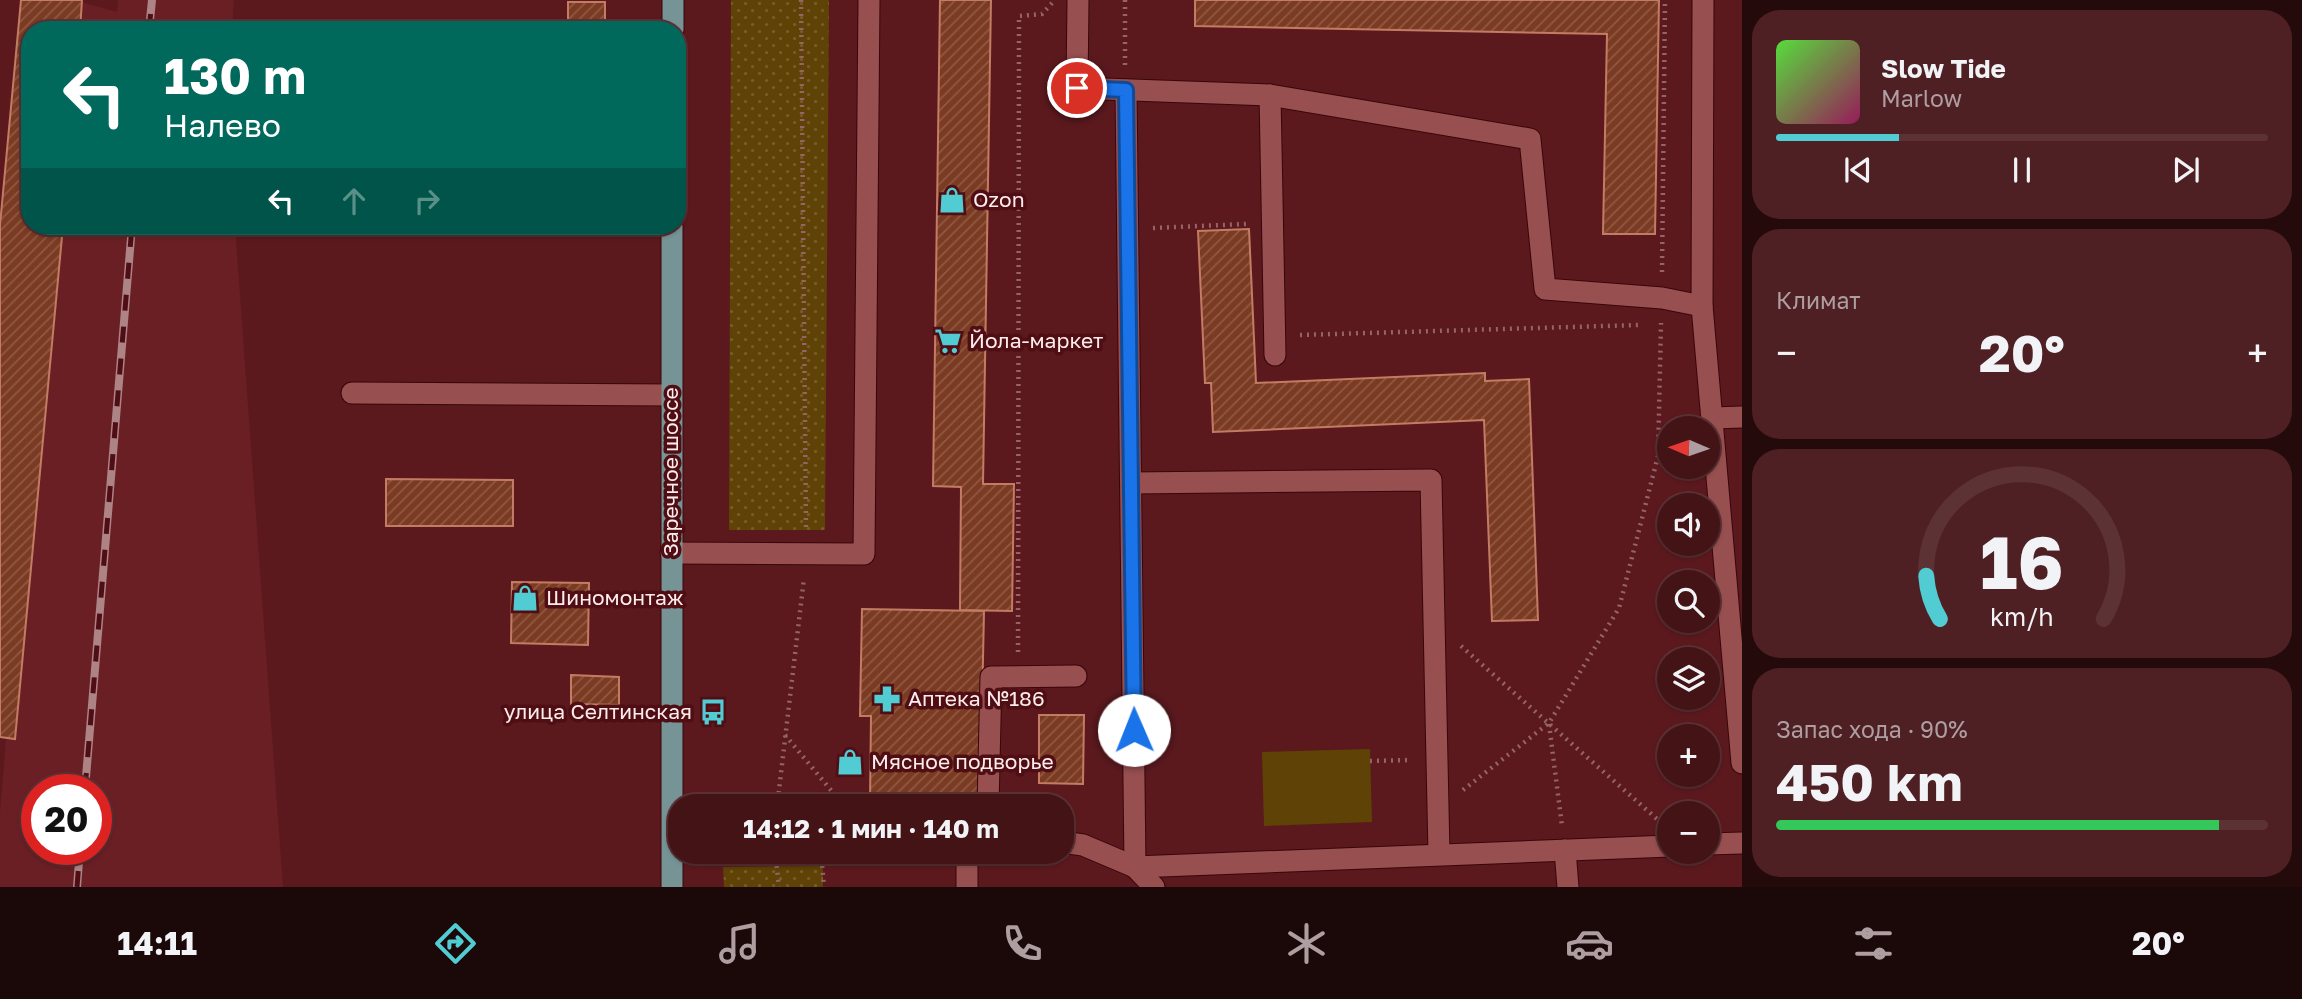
<!DOCTYPE html>
<html lang="ru">
<head>
<meta charset="utf-8">
<style>
	body { margin:0; font-family:"Golos Text",sans-serif; background:#4e2023; color:#f1f3f6; height:100vh; display:flex; flex-direction:column; font-size:26px; white-space:nowrap }
	* { box-sizing:border-box; margin:0 }
	p { font-size:23px; color:#af9ea1 }
	.icon { flex:none; width:38px; height:38px; fill:none; stroke:currentColor; stroke-width:2; stroke-linecap:round; stroke-linejoin:round }
	.map { position:relative; flex:1; overflow:hidden }
	.panel { display:flex; flex-direction:column; gap:10px; padding:10px; background:#250a0c; width:560px }
	.panel>* { flex:none }
	.hud { position:absolute; left:21px; top:21px; width:665px; height:214px; border-radius:28px; box-shadow:0 2px 5px #0004,0 0 0 2px #5c3235; background:#00695c; color:#fff; overflow:hidden }
	.needle { width:46px; rotate:272deg }
	.tools { position:absolute; left:1657px; top:416px; display:grid; gap:14px }
	.tools a { display:grid; place-items:center; width:63px; height:63px; border-radius:50%; background:#441316; box-shadow:0 2px 5px #0004,0 0 0 2px #5c3235; font-size:35px }
	.speed { position:absolute; left:21px; top:774px; display:flex; gap:14px; font-size:35px; font-weight:700; text-align:center }
	.speed>* { display:grid; place-content:center; width:91px; height:91px; border-radius:50%; background:#441316; box-shadow:0 2px 5px #0004,0 0 0 2px #5c3235; line-height:1 }
	.speed .limit { border:10px solid #d22; background:#fff; color:#111 }
	.pin { position:absolute; display:grid; place-items:center; width:60px; height:60px; color:#fff; margin:-30px; border:4px solid #fff; border-radius:50%; box-shadow:0 2px 7px #0007 }
	.me { position:absolute; width:77px; margin:-38px; rotate:359deg; stroke-linejoin:round; filter:drop-shadow(0 0 5px #0008) }
	.turn { display:flex; align-items:center; gap:24px; height:147px; padding:0 28px; font-size:32px }
	.turn .icon { width:91px; height:91px; stroke-width:2.5 }
	.turn b { display:block; font-size:49px; line-height:60px }
	.lanes { display:flex; align-items:center; height:66px; padding:0 28px; background:#0003; justify-content:center; gap:35px; direction:ltr }
	.lanes .off { opacity:.35 }
	.big { font-size:52px; font-weight:700; line-height:1.1 }
	.panel .widget { flex:1; display:flex; flex-direction:column; justify-content:center; gap:10px; min-width:0; padding:0 24px; border-radius:28px; background:#4e2023 }
	.panel .dial { align-items:center; gap:0 }
	.dial svg { height:182px; overflow:visible; fill:none; stroke:#5c3235; stroke-width:7; stroke-linecap:round; text-anchor:middle }
	.dial text { fill:#f1f3f6; stroke:none }
	.song { display:flex; align-items:center; gap:21px }
	.cover { width:84px; height:84px; border-radius:10px; background:linear-gradient(135deg,hsl(110 70% 55%),hsl(330 70% 35%)) }
	.played { height:7px; border-radius:4px; background:linear-gradient(90deg,#51ccd3 25%,#5c3235 25%) }
	.keys { display:flex; justify-content:space-around; direction:ltr }
	.heat { display:flex; justify-content:space-between; align-items:center; font-size:38px; direction:ltr }
	.charge { height:10px; border-radius:5px; background:linear-gradient(90deg,#34c759 90%,#5c3235 0) }
	.trip { position:absolute; left:668px; top:794px; width:406px; height:70px; border-radius:28px; background:#441316; box-shadow:0 2px 5px #0004,0 0 0 2px #5c3235; font-weight:700; line-height:70px; text-align:center }
	.tabs { display:flex; height:112px; justify-content:space-around; align-items:center; background:#1b0809; color:#af9ea1 }
	.tabs .icon { width:49px; height:49px }
	.tabs .current { color:#51ccd3 }
	.tabs b { font-size:32px; color:#f1f3f6 }
	main { display:flex; flex:1; min-height:0 }
	.map>svg:first-child { display:block }
</style>
</head>
<body>
<main>
<div class="map">
<svg width="1742" height="887" viewBox="0 0 1742 887">
	<defs>
		<pattern id="grass-dots" width="8" height="8" patternUnits="userSpaceOnUse" patternTransform="scale(1.75)"><rect width="8" height="8" fill="#5e4206"/><path d="M2 2h.1M6 6h.1" fill="none" stroke="#765d2a" stroke-width="1.8" stroke-linecap="round"/></pattern>
		<pattern id="building-hatch" width="6" height="6" patternUnits="userSpaceOnUse" patternTransform="scale(1.75)"><rect width="6" height="6" fill="#7b3b23"/><path d="M-1 1l2-2M0 6l6-6M5 7l2-2" fill="none" stroke="#8f5843"/></pattern>
	</defs>
	<rect width="100%" height="100%" fill="#5b191e"/>
	<g fill="#6a1f25" fill-rule="evenodd">
		<polygon points="74,0 117,12 118,0 234,0 232,30 65,30"/>
		<path d="M 48,226 L 235,226 L 283,887 L 0,887 L 0,813 ZM 37,789 L 96,789 L 96,849 L 37,849 Z"/>
	</g>
	<g fill="url(#grass-dots)">
		<polygon points="731,0 829,0 825,530 729,530"/>
		<polygon points="823,866 823,887 724,887 723,867"/>
	</g>
	<polygon fill="#5e4206" points="1370,749 1372,822 1264,826 1262,752"/>
	<g fill="url(#building-hatch)" stroke="#c37c63" stroke-width="2">
		<polygon points="21,0 82,0 80,30 30,30 30,226 63,226 15,739 0,737 0,225"/>
		<polygon points="940,0 991,0 983,484 1014,484 1012,611 960,610 961,487 933,486"/>
		<polygon points="1195,0 1659,0 1655,234 1603,234 1607,34 1195,26"/>
		<rect x="568" y="2" width="37" height="28"/>
		<polygon points="1249,229 1256,383 1485,373 1485,381 1529,379 1538,620 1492,621 1484,420 1213,432 1211,383 1205,383 1198,231"/>
		<polygon points="386,479 513,480 513,526 386,526"/>
		<polygon points="512,582 589,583 588,645 511,643"/>
		<polygon points="862,609 984,611 980,805 870,803 871,716 860,716"/>
		<polygon points="571,675 619,677 619,705 571,704"/>
		<polygon points="1039,715 1084,715 1083,784 1039,783"/>
	</g>
	<g fill="none" stroke-linecap="round" stroke-linejoin="round">
		<g stroke="#38060b" stroke-width="23">
			<g id="minor">
				<polyline points="1078,0 1077,88 1270,95 1530,139 1545,289 1662,298 1702,306"/>
				<polyline points="1703,0 1702,306 1742,763"/>
				<polyline points="1126,90 1135,867 1154,887"/>
				<polyline points="1270,95 1275,355"/>
				<polyline points="352,393 671,395"/>
				<polyline points="1713,418 1742,417"/>
				<polyline points="1131,483 1431,480 1439,854"/>
				<polyline points="671,553 864,554 869,0"/>
				<polyline points="988,807 991,677 1076,676"/>
				<polyline points="1062,842 1083,845 1135,867 1670,846"/>
				<polyline points="1708,844 1742,843"/>
				<polyline points="1565,850 1568,887"/>
				<polyline points="967,852 967,887"/>
			</g>
		</g>
		<g stroke="#38060b" stroke-width="23">
			<g id="major">
				<polyline points="673,30 673,0"/>
				<polyline points="672,226 672,887"/>
			</g>
		</g>
		<g stroke="#956466" stroke-width="4.5" stroke-dasharray="2 5" stroke-linecap="butt">
			<polyline points="801,0 806,528"/>
			<polyline points="1125,0 1125,65"/>
			<polyline points="1153,228 1246,224"/>
			<polyline points="1662,272 1665,0"/>
			<polyline points="1300,335 1638,325"/>
			<polyline points="1461,646 1657,819"/>
			<polyline points="1018,652 1019,16 1042,14 1052,3"/>
			<polyline points="1549,724 1562,826"/>
			<polyline points="785,735 845,807"/>
			<polyline points="1370,761 1411,760"/>
			<polyline points="1463,790 1549,723 1619,608 1658,456 1661,323"/>
			<polyline points="777,807 804,578"/>
			<polyline points="775,852 779,887"/>
			<polyline points="821,852 824,887"/>
		</g>
		<use href="#minor" stroke="#984f50" stroke-width="21"/>
		<use href="#major" stroke="#769396" stroke-width="21"/>
		<g stroke="#ad8385" stroke-width="8">
			<g id="rail">
				<polyline points="149,30 152,0"/>
				<polyline points="85,789 132,226"/>
				<polyline points="77,887 80,849"/>
			</g>
		</g>
		<use href="#rail" stroke="#4f0d14" stroke-width="5" stroke-dasharray="16" stroke-linecap="butt"/>
	</g>
	<g fill="none" stroke-linecap="round" stroke-linejoin="round">
		<g stroke="#114b97" stroke-width="18">
			<polyline id="route" points="1077,88 1126,90 1134,730"/>
		</g>
		<use href="#route" stroke="#1a73e8" stroke-width="12"/>
	</g>
	<defs>
		<g id="shop-bare" transform="scale(2.1)"><path d="M-5-2.5h2.3a2.7 3.5 0 0 1 5.4 0H5L5.5 6h-11ZM-1.5-2.5h3a1.5 2.3 0 0 0-3 0Z" fill="#51ccd3" stroke="#4f0d14" stroke-width="2.5" paint-order="stroke"/></g>
		<g id="supermarket-bare" transform="scale(2.1)"><path d="M-6-5.5h2.5l.6 2H6L4.5 2H-2.5L-4.4-4H-6ZM-1.5 3.2a1.3 1.3 0 1 0 .1 0ZM3 3.2a1.3 1.3 0 1 0 .1 0Z" fill="#51ccd3" stroke="#4f0d14" stroke-width="2.5" paint-order="stroke"/></g>
		<g id="pharmacy-bare" transform="scale(2.1)"><path d="M-2-6h4v4h4v4h-4v4h-4v-4h-4v-4h4Z" fill="#51ccd3" stroke="#4f0d14" stroke-width="2.5" paint-order="stroke"/></g>
		<g id="bus-bare" transform="scale(2.1)"><path d="M-5-6H5V4H4V6H2V4H-2V6H-4V4H-5ZM-3.5-4V0h7V-4ZM-3.5 1.2v1.5H-2V1.2ZM2 1.2v1.5H3.5V1.2Z" fill="#51ccd3" stroke="#4f0d14" stroke-width="2.5" paint-order="stroke"/></g>
	</defs>
	<g fill-rule="evenodd">
		<use href="#shop-bare" x="952" y="200"/>
		<use href="#supermarket-bare" x="948" y="341"/>
		<use href="#shop-bare" x="525" y="598"/>
		<use href="#pharmacy-bare" x="887" y="699"/>
		<use href="#bus-bare" x="713" y="712"/>
		<use href="#shop-bare" x="850" y="762"/>
	</g>
	<g text-anchor="middle" stroke-width="7" stroke-linejoin="round" paint-order="stroke">
		<g font-size="21" fill="#feeceb" stroke="#4f0d14" text-anchor="start">
			<text x="973" y="207">Ozon</text>
			<text x="969" y="348">Йола-маркет</text>
			<text x="546" y="605">Шиномонтаж</text>
			<text x="908" y="706">Аптека №186</text>
			<text x="692" y="719" text-anchor="end">улица Селтинская</text>
			<text x="871" y="769">Мясное подворье</text>
		</g>
		<g font-size="21" fill="#feeceb" stroke="#4f0d14">
			<text transform="translate(671 472) rotate(-90)" y="7">Заречное шоссе</text>
		</g>
	</g>
</svg>
<div class="tools">
<a><svg class="needle" viewBox="-14 -14 28 28"><path d="M0-13l5 13h-10z" fill="#e53935"/><path d="M0 13l5-13h-10z" fill="#af9ea1"/></svg></a>
<a><svg class="icon" aria-label="sound" viewBox="0 0 24 24"><path d="M4 9h4l5-4v14l-5-4H4zM17 9q2 3 0 6"/></svg></a>
<a><svg class="icon" aria-label="search" viewBox="0 0 24 24"><circle cx="10" cy="10" r="6"/><path d="M15 15l6 6"/></svg></a>
<a><svg class="icon" aria-label="layers" viewBox="0 0 24 24"><path d="M12 4l9 5-9 5-9-5zM3 14l9 5 9-5"/></svg></a>
<a>+</a>
<a>−</a>
</div>
<div class="speed"><div class="limit">20</div></div>
<div class="pin" style="left:1077px;top:88px;background:#d93025"><svg class="icon" aria-label="arrive" viewBox="0 0 24 24"><path d="M6 21V4h12l-3 4 3 4H6"/></svg></div>
<svg class="me" style="left:1134px;top:730px" viewBox="-20 -20 40 40"><circle r="19" fill="#fff"/><path d="M0-13L10 11 0 6-10 11z" fill="#1a73e8"/></svg>
<div class="trip">14:12 · 1 мин · 140 m</div>
<div class="hud">
<div class="turn"><svg class="icon" aria-label="left" viewBox="0 0 24 24"><path d="M17 20v-9H6M10 6l-5 5 5 5"/></svg><div><b>130 m</b>Налево</div></div>
<div class="lanes"><svg class="icon" aria-label="left" viewBox="0 0 24 24"><path d="M17 20v-9H6M10 6l-5 5 5 5"/></svg><svg class="icon off" aria-label="ahead" viewBox="0 0 24 24"><path d="M12 20V5M6 11l6-6 6 6"/></svg><svg class="icon off" aria-label="right" viewBox="0 0 24 24"><path d="M7 20v-9h11M14 6l5 5-5 5"/></svg></div>
</div>
</div>
<section class="panel">
<div class="widget">
<div class="song"><i class="cover"></i><div><b>Slow Tide</b><p>Marlow</p></div></div>
<div class="played"></div>
<div class="keys"><svg class="icon" aria-label="previous" viewBox="0 0 24 24"><path d="M18 5L8 12l10 7zM5 5v14"/></svg><svg class="icon" aria-label="pause" viewBox="0 0 24 24"><path d="M8 5v14M16 5v14"/></svg><svg class="icon" aria-label="next" viewBox="0 0 24 24"><path d="M6 5l10 7-10 7zM19 5v14"/></svg></div>
</div>
<div class="widget"><p>Климат</p>
<div class="heat"><a>−</a><b class="big">20°</b><a>+</a></div>
</div>
<div class="widget dial"><svg viewBox="0 0 100 80">
<path d="M14 69A42 42 0 1 1 86 69"/>
<path d="M14 69A42 42 0 0 1 8 50" stroke="#51ccd3"/>
<text x="50" y="56" font-size="32" font-weight="700">16</text>
<text x="50" y="72" font-size="11">km/h</text>
</svg></div>
<div class="widget"><p>Запас хода · 90%</p><b class="big">450 km</b><div class="charge"></div></div>
</section>
</main>
<nav class="tabs">
<b>14:11</b>
<svg class="icon current" aria-label="directions" viewBox="0 0 24 24"><path d="M12 3l9 9-9 9-9-9zM9 14v-3h6M13 9l2 2-2 2"/></svg>
<svg class="icon" aria-label="music" viewBox="0 0 24 24"><path d="M9 18V5l10-2v13"/><circle cx="6" cy="18" r="3"/><circle cx="16" cy="16" r="3"/></svg>
<svg class="icon" aria-label="phone" viewBox="0 0 24 24"><path d="M5 4h4l2 5-3 2q2 4 5 5l2-3 5 2v4C11 20 4 13 5 4z"/></svg>
<svg class="icon" aria-label="climate" viewBox="0 0 24 24"><path d="M12 3v18M4 7l16 10M4 17L20 7"/></svg>
<svg class="icon" aria-label="car" viewBox="0 0 24 24"><path d="M5 17H2v-5l4-1 3-4h7l3 4 3 1v5h-3M9 17h6M6 11h13"/><circle cx="7" cy="17" r="2"/><circle cx="17" cy="17" r="2"/></svg>
<svg class="icon" aria-label="filters" viewBox="0 0 24 24"><path d="M4 7h16M4 17h16"/><circle cx="9" cy="7" r="2"/><circle cx="15" cy="17" r="2"/></svg>
<b>20°</b>
</nav>
</body>
</html>
